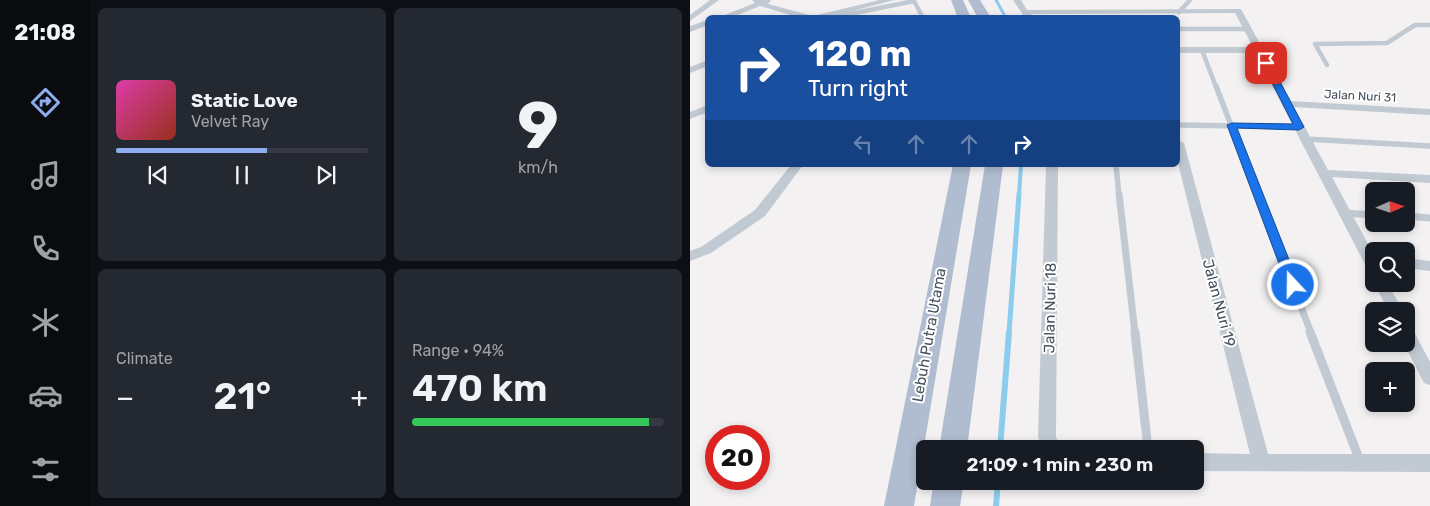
<!DOCTYPE html>
<html lang="en">
<head>
<meta charset="utf-8">
<style>
	body { margin:0; font-family:Rubik,sans-serif; background:#242831; color:#f1f3f6; height:100vh; display:flex; flex-direction:column; font-size:19px; white-space:nowrap }
	* { box-sizing:border-box; margin:0 }
	p { font-size:16px; color:#9ea1a6 }
	.icon { flex:none; width:28px; height:28px; fill:none; stroke:currentColor; stroke-width:2; stroke-linecap:round; stroke-linejoin:round }
	.map { position:relative; flex:1; overflow:hidden }
	.side { display:flex; flex-direction:column; gap:8px; padding:8px; background:#0d0f14; width:600px }
	.side>* { flex:none }
	.guide { position:absolute; left:15px; top:15px; width:475px; height:152px; border-radius:8px; box-shadow:0 2px 8px #0003; background:#1a4fa0; color:#fff; overflow:hidden }
	.needle { width:32px; rotate:87deg }
	.controls { position:absolute; left:675px; top:182px; display:grid; gap:10px }
	.controls a { display:grid; place-items:center; width:50px; height:50px; border-radius:8px; background:#171b24; box-shadow:0 2px 8px #0003; font-size:25px }
	.speed { position:absolute; left:15px; top:425px; display:flex; gap:10px; font-size:25px; font-weight:700; text-align:center }
	.speed>* { display:grid; place-content:center; width:65px; height:65px; border-radius:50%; background:#171b24; box-shadow:0 2px 8px #0003; line-height:1 }
	.speed .limit { border:8px solid #d22; background:#fff; color:#111 }
	.pin { position:absolute; display:grid; place-items:center; width:42px; height:42px; color:#fff; margin:-21px; border-radius:10px; box-shadow:0 2px 8px #0006 }
	.me { position:absolute; width:55px; margin:-28px; rotate:339deg; stroke-linejoin:round; filter:drop-shadow(0 0 4px #0008) }
	.turn { display:flex; align-items:center; gap:18px; height:105px; padding:0 20px; font-size:22px }
	.turn .icon { width:65px; height:65px; stroke-width:2.5 }
	.turn b { display:block; font-size:35px; line-height:42px }
	.lanes { display:flex; align-items:center; height:48px; padding:0 20px; background:#0003; justify-content:center; gap:25px; direction:ltr }
	.lanes .off { opacity:.35 }
	.big { font-size:38px; font-weight:600; line-height:1.1 }
	.side .widget { flex:1; display:flex; flex-direction:column; justify-content:center; gap:8px; min-width:0; padding:0 18px; border-radius:8px; background:#242831 }
	.side .dial { align-items:center; gap:0 }
	.dial b { font-size:65px; line-height:1 }
	.song { display:flex; align-items:center; gap:15px }
	.cover { width:60px; height:60px; border-radius:8px; background:linear-gradient(135deg,hsl(320 70% 55%),hsl(10 70% 35%)) }
	.played { height:5px; border-radius:2px; background:linear-gradient(90deg,#8facef 60%,#363941 60%) }
	.keys { display:flex; justify-content:space-around; direction:ltr }
	.heat { display:flex; justify-content:space-between; align-items:center; font-size:28px; direction:ltr }
	.charge { height:8px; border-radius:4px; background:linear-gradient(90deg,#34c759 94%,#363941 0) }
	.side .tiles { flex:1; display:grid; gap:8px; grid-template-columns:repeat(2,1fr) }
	.trip { position:absolute; left:226px; top:440px; width:288px; height:50px; border-radius:8px; background:#171b24; box-shadow:0 2px 8px #0003; font-weight:600; line-height:50px; text-align:center }
	main { display:flex; flex:1; min-height:0 }
	.dock { display:flex; flex-direction:column; width:90px; justify-content:space-around; align-items:center; background:#090b0e; color:#9ea1a6 }
	.dock .icon { width:35px; height:35px }
	.dock .current { color:#8facef }
	.dock b { font-size:22px; color:#f1f3f6 }
	.map>svg:first-child { display:block }
</style>
</head>
<body>
<main>
<nav class="dock">
<b>21:08</b>
<svg class="icon current" aria-label="directions" viewBox="0 0 24 24"><path d="M12 3l9 9-9 9-9-9zM9 14v-3h6M13 9l2 2-2 2"/></svg>
<svg class="icon" aria-label="music" viewBox="0 0 24 24"><path d="M9 18V5l10-2v13"/><circle cx="6" cy="18" r="3"/><circle cx="16" cy="16" r="3"/></svg>
<svg class="icon" aria-label="phone" viewBox="0 0 24 24"><path d="M5 4h4l2 5-3 2q2 4 5 5l2-3 5 2v4C11 20 4 13 5 4z"/></svg>
<svg class="icon" aria-label="climate" viewBox="0 0 24 24"><path d="M12 3v18M4 7l16 10M4 17L20 7"/></svg>
<svg class="icon" aria-label="car" viewBox="0 0 24 24"><path d="M5 17H2v-5l4-1 3-4h7l3 4 3 1v5h-3M9 17h6M6 11h13"/><circle cx="7" cy="17" r="2"/><circle cx="17" cy="17" r="2"/></svg>
<svg class="icon" aria-label="filters" viewBox="0 0 24 24"><path d="M4 7h16M4 17h16"/><circle cx="9" cy="7" r="2"/><circle cx="15" cy="17" r="2"/></svg>
</nav>
<section class="side">
<div class="tiles">
<div class="widget">
<div class="song"><i class="cover"></i><div><b>Static Love</b><p>Velvet Ray</p></div></div>
<div class="played"></div>
<div class="keys"><svg class="icon" aria-label="previous" viewBox="0 0 24 24"><path d="M18 5L8 12l10 7zM5 5v14"/></svg><svg class="icon" aria-label="pause" viewBox="0 0 24 24"><path d="M8 5v14M16 5v14"/></svg><svg class="icon" aria-label="next" viewBox="0 0 24 24"><path d="M6 5l10 7-10 7zM19 5v14"/></svg></div>
</div>
<div class="widget dial"><b>9</b><p>km/h</p></div>
<div class="widget"><p>Climate</p>
<div class="heat"><a>−</a><b class="big">21°</b><a>+</a></div>
</div>
<div class="widget"><p>Range · 94%</p><b class="big">470 km</b><div class="charge"></div></div>
</div>
</section>
<div class="map">
<svg width="740" height="506" viewBox="0 0 740 506">
	<rect width="100%" height="100%" fill="#f3f1f1"/>
	<g fill="none" stroke-linecap="round" stroke-linejoin="round">
		<polyline stroke="#8ccced" stroke-width="3" points="306,0 316,18"/>
		<polyline stroke="#8ccced" stroke-width="4" points="329,196 331,165"/>
		<polyline stroke="#8ccced" stroke-width="5" points="319,333 329,194"/>
		<g stroke="#8ccced" stroke-width="6">
			<polyline points="310,449 319,332"/>
			<polyline points="306,506 308,481"/>
		</g>
		<g stroke="#c1c9d2" stroke-width="4.5">
			<polyline points="489,12 500,0"/>
			<polyline points="140,18 224,1 233,18"/>
			<polyline points="488,29 558,29"/>
			<polyline points="512,50 526,87"/>
			<polyline points="637,65 625,44 697,43 725,25 740,25"/>
		</g>
		<g stroke="#c1c9d2" stroke-width="5.5">
			<polyline points="526,86 568,196"/>
			<polyline points="488,125 609,127"/>
			<polyline points="616,139 740,146"/>
			<polyline points="426,165 429,196"/>
		</g>
		<g stroke="#c1c9d2" stroke-width="7">
			<polyline points="429,194 445,333"/>
			<polyline points="568,194 621,333"/>
			<polyline points="654,213 684,215"/>
			<polyline points="716,216 740,218"/>
		</g>
		<g stroke="#c1c9d2" stroke-width="9">
			<polyline points="445,332 458,449"/>
			<polyline points="620,332 670,461"/>
		</g>
		<g fill="#c1c9d2" fill-rule="evenodd">
			<polygon points="20,0 29,0 0,21 0,15"/>
			<polygon points="62,0 81,0 78,4 123,16 190,0 204,0 137,18 110,18 70,6 40,18 27,18 65,3"/>
			<polygon points="323,0 331,0 337,10 551,9 601,101 740,109 740,115 604,107 638,170 740,175 740,183 642,177 684,255 684,274 679,272 565,53 488,53 488,47 563,47 545,13 341,14 343,18 335,18"/>
			<polygon points="18,20 18,25 0,32 0,26"/>
			<polygon points="18,60 18,66 0,73 0,67"/>
			<polygon points="18,105 18,112 0,119 0,112"/>
			<polygon points="488,140 494,143 578,454 740,454 740,472 505,471 505,453 560,454 488,163"/>
			<polygon points="101,165 113,165 75,216 21,253 0,261 0,251 11,247 65,210"/>
			<polygon points="356,165 368,165 366,437 372,449 354,449 348,437"/>
			<polygon points="716,258 740,261 740,271 716,268"/>
			<polygon points="684,284 698,284 713,311 699,311"/>
			<polygon points="716,326 722,328 740,362 740,385 734,383 714,344 716,344"/>
		</g>
		<g fill="#b0bccf" fill-rule="evenodd">
			<polygon points="261,0 273,0 281,18 268,18"/>
			<polygon points="278,0 290,0 301,18 288,18"/>
			<polygon points="263,165 281,165 224,506 194,506"/>
			<polygon points="295,165 313,165 277,449 249,449"/>
			<polygon points="244,481 274,481 270,506 240,506"/>
		</g>
	</g>
	<polygon fill="#1a73e8" stroke="#114b97" points="573,62 580,63 614,127 609,130 547,128 609,285 603,289 597,285 537,125 542,123 603,124 572,63"/>
	<g text-anchor="middle" stroke-width="4" stroke-linejoin="round" paint-order="stroke">
		<g font-size="12" fill="#48515e" stroke="#fff">
			<text transform="translate(670 96) rotate(3)" y="4">Jalan Nuri 31</text>
		</g>
		<g font-size="15" fill="#48515e" stroke="#fff">
			<text transform="translate(529 303) rotate(75)" y="5">Jalan Nuri 19</text>
			<text transform="translate(360 308) rotate(-89)" y="5">Jalan Nuri 18</text>
			<text transform="translate(239 335) rotate(-80)" y="5">Lebuh Putra Utama</text>
		</g>
	</g>
</svg>
<div class="controls">
<a><svg class="needle" viewBox="-14 -14 28 28"><path d="M0-13l5 13h-10z" fill="#e53935"/><path d="M0 13l5-13h-10z" fill="#9ea1a6"/></svg></a>
<a><svg class="icon" aria-label="search" viewBox="0 0 24 24"><circle cx="10" cy="10" r="6"/><path d="M15 15l6 6"/></svg></a>
<a><svg class="icon" aria-label="layers" viewBox="0 0 24 24"><path d="M12 4l9 5-9 5-9-5zM3 14l9 5 9-5"/></svg></a>
<a>+</a>
</div>
<div class="speed"><div class="limit">20</div></div>
<div class="pin" style="left:576px;top:63px;background:#d93025"><svg class="icon" aria-label="arrive" viewBox="0 0 24 24"><path d="M6 21V4h12l-3 4 3 4H6"/></svg></div>
<svg class="me" style="left:603px;top:285px" viewBox="-20 -20 40 40"><circle r="17" fill="#1a73e8" stroke="#fff" stroke-width="3"/><path d="M0-11L8 9 0 5-8 9z" fill="#fff"/></svg>
<div class="trip">21:09 · 1 min · 230 m</div>
<div class="guide">
<div class="turn"><svg class="icon" aria-label="right" viewBox="0 0 24 24"><path d="M7 20v-9h11M14 6l5 5-5 5"/></svg><div><b>120 m</b>Turn right</div></div>
<div class="lanes"><svg class="icon off" aria-label="left" viewBox="0 0 24 24"><path d="M17 20v-9H6M10 6l-5 5 5 5"/></svg><svg class="icon off" aria-label="ahead" viewBox="0 0 24 24"><path d="M12 20V5M6 11l6-6 6 6"/></svg><svg class="icon off" aria-label="ahead" viewBox="0 0 24 24"><path d="M12 20V5M6 11l6-6 6 6"/></svg><svg class="icon" aria-label="right" viewBox="0 0 24 24"><path d="M7 20v-9h11M14 6l5 5-5 5"/></svg></div>
</div>
</div>
</main>
</body>
</html>
